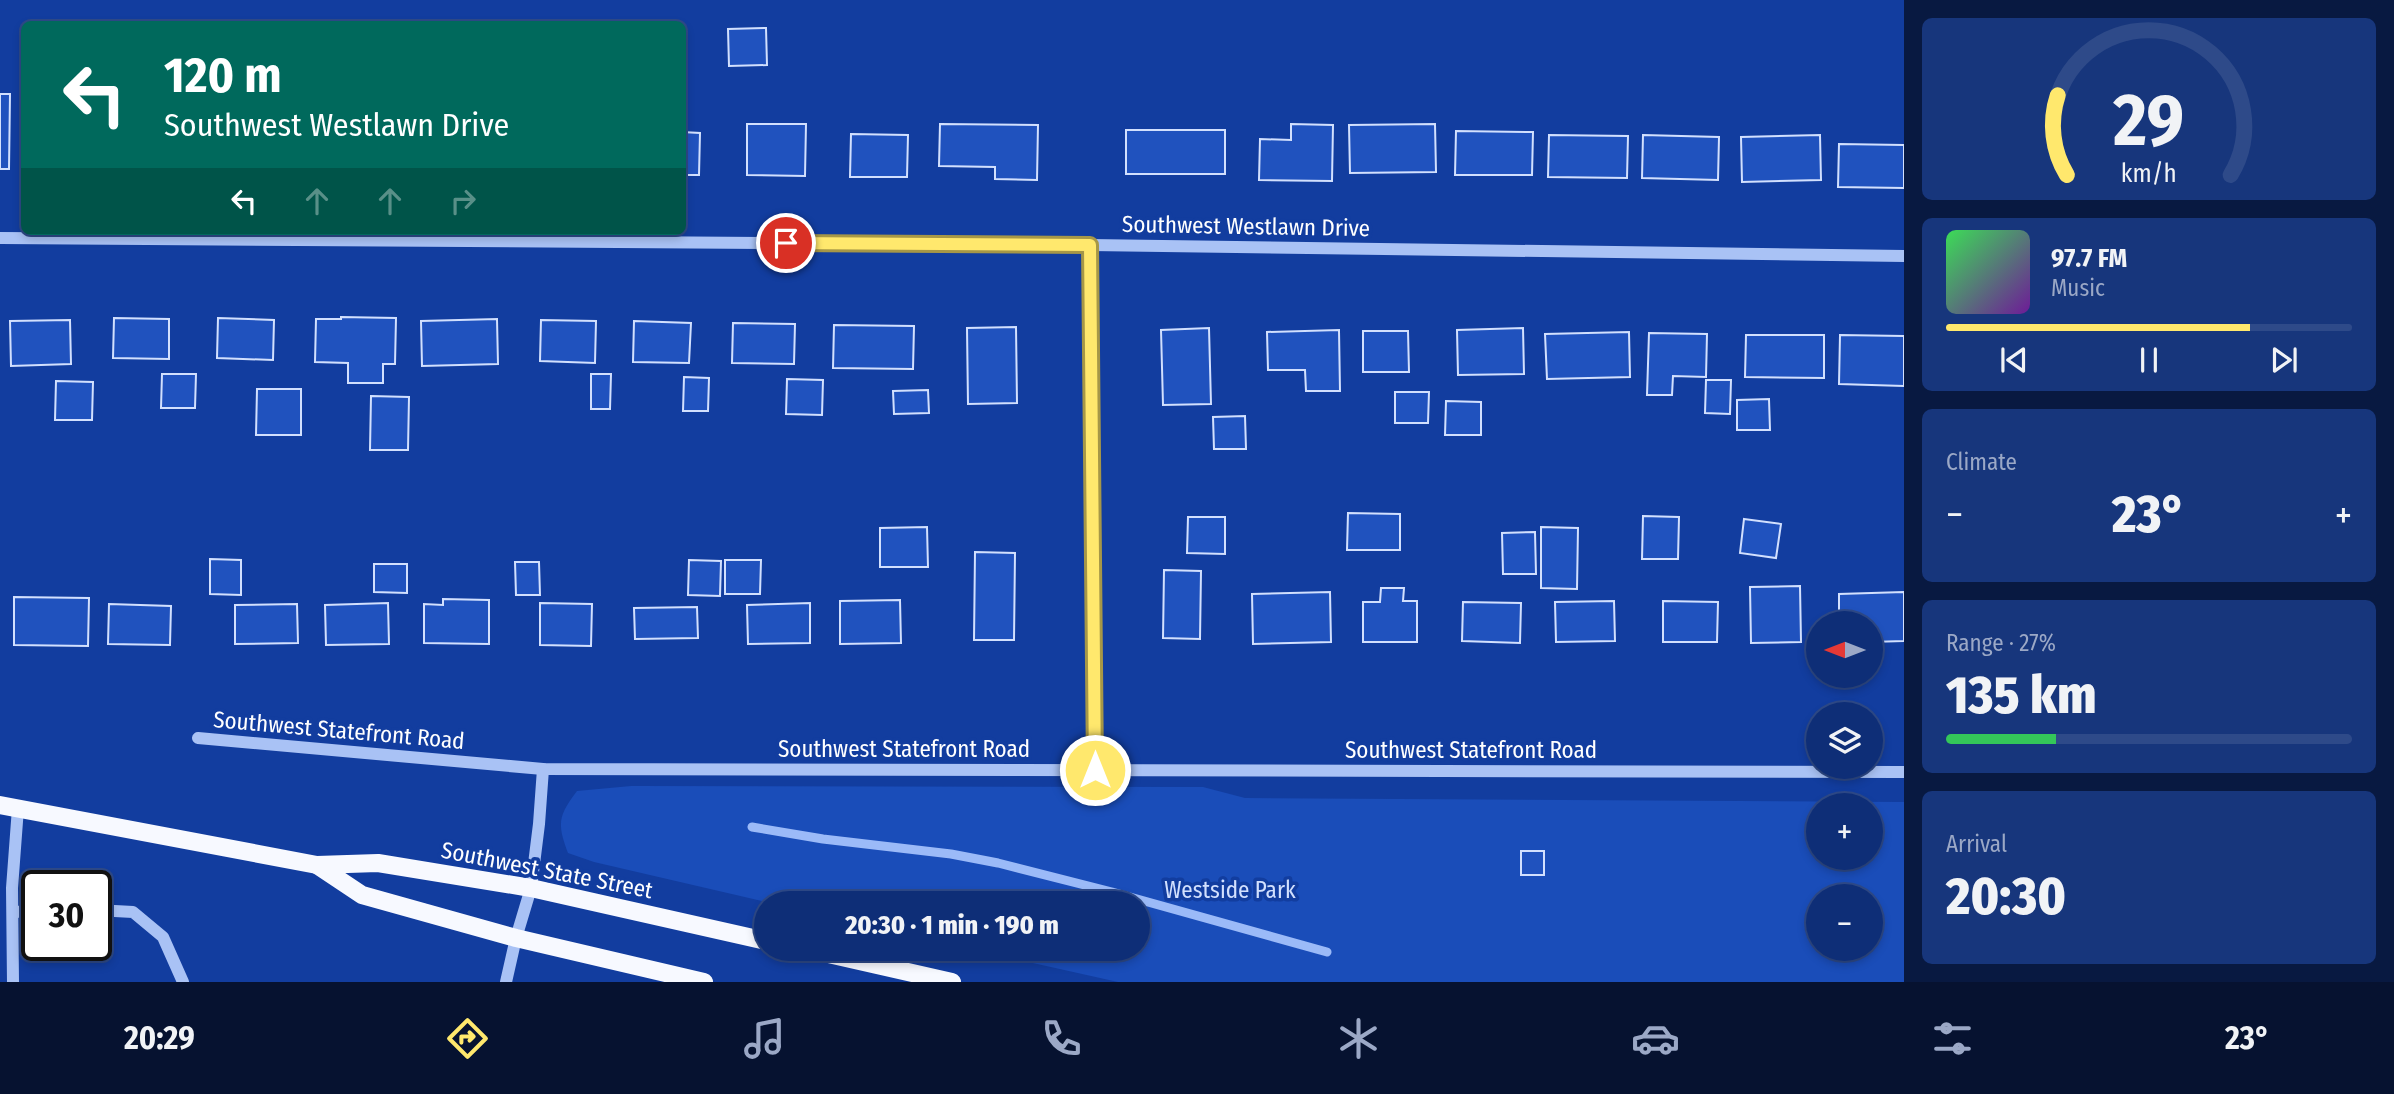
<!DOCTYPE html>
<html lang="en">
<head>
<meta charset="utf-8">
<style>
	body { margin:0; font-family:"Fira Sans Condensed",sans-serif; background:#17367c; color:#f1f3f6; height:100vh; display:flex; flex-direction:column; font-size:26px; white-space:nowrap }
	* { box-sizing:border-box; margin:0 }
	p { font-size:23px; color:#9ba8c6 }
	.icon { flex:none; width:38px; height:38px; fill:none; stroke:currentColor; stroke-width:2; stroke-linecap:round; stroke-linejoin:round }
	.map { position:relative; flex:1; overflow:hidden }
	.drawer { display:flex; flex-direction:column; gap:18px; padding:18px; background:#081941; width:490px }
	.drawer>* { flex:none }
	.top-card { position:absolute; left:21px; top:21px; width:665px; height:214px; border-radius:10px; box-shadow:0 4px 10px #0003,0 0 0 2px #2e4a89; background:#00695c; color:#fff; overflow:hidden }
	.needle { width:46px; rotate:270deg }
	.buttons { position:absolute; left:1806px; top:611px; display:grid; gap:14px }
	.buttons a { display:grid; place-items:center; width:77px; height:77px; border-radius:50%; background:#0e2e77; box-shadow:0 4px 10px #0003,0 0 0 2px #2e4a89; font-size:35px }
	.speed { position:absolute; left:21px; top:870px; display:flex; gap:14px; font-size:35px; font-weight:700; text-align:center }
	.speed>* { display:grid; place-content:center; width:91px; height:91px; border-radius:50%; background:#0e2e77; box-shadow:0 4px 10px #0003,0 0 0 2px #2e4a89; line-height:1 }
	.speed .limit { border:4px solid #111; border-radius:10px; background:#fff; color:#111 }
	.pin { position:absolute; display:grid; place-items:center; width:60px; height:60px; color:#fff; margin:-30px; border:4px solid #fff; border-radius:50%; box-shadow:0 2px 7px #0007 }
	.me { position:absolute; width:77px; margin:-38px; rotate:0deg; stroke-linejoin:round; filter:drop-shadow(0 0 5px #0008) }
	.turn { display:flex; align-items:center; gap:24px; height:147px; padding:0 28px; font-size:32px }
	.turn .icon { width:91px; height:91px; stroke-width:2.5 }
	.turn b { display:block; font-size:49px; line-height:60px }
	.lanes { display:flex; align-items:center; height:66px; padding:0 28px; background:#0003; justify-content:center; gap:35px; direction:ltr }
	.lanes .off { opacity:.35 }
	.big { font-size:52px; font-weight:800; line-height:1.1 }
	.drawer .card { flex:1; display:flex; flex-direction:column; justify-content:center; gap:10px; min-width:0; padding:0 24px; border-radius:10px; background:#17367c }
	.drawer .dial { align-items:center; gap:0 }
	.dial svg { height:182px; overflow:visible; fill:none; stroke:#2e4a89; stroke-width:7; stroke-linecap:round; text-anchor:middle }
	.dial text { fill:#f1f3f6; stroke:none }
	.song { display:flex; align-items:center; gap:21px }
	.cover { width:84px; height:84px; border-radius:10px; background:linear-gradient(135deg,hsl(130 70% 55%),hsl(280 70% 35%)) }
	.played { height:7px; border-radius:4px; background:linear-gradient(90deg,#ffe86d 75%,#2e4a89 75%) }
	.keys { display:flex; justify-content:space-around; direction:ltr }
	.heat { display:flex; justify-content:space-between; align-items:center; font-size:38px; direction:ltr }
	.charge { height:10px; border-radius:5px; background:linear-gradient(90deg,#34c759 27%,#2e4a89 0) }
	.trip { position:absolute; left:754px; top:891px; width:396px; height:70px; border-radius:35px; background:#0e2e77; box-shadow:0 4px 10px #0003,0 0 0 2px #2e4a89; font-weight:800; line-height:70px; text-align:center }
	.tab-bar { display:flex; height:112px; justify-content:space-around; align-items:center; background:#061230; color:#9ba8c6 }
	.tab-bar .icon { width:49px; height:49px }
	.tab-bar .active { color:#ffe86d }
	.tab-bar b { font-size:32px; color:#f1f3f6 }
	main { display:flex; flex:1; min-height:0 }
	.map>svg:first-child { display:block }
</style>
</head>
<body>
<main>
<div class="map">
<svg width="1904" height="982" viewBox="0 0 1904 982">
	<rect width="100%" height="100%" fill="#123d9f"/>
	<path fill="#1a4db9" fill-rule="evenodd" d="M 631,786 L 1203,787 L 1245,798 L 1904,802 L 1904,982 L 1118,982 L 970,949 L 1138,948 L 1138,903 L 770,903 L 594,862 L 568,853 C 557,824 558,816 577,791 ZM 1818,805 L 1871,805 L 1871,858 L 1818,858 ZM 1818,896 L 1871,896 L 1871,948 L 1818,948 Z"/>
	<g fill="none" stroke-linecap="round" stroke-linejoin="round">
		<polyline stroke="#9bbaf8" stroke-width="9" points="752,827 823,839 951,854 998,863 1112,892 1327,952"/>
	</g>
	<g fill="#2052be" stroke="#d2e0fe" stroke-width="2">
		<polygon points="766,28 767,65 729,66 728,29"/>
		<polygon points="0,94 10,94 9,169 0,169"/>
		<polygon points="747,124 806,124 805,176 747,175"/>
		<polygon points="940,124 1038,125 1037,180 995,179 995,167 939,166"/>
		<polygon points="1291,124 1333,125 1332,181 1259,180 1260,139 1291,140"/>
		<polygon points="1435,124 1436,172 1350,173 1349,125"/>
		<rect x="1126" y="130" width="99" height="44"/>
		<polygon points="1456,131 1533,132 1532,175 1455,175"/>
		<polygon points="682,132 700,133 699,175 682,175"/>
		<polygon points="851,134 908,135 907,177 850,177"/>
		<polygon points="1549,135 1628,136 1627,178 1548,177"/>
		<polygon points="1643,135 1719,137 1718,180 1642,178"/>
		<polygon points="1820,135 1821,180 1742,182 1741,137"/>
		<polygon points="1839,144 1904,145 1904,188 1838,187"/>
		<polygon points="341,317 396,318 395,364 383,364 383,383 348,383 348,363 315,362 316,319 341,319"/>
		<polygon points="114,318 169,319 169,359 113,358"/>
		<polygon points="218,318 274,320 273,360 217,358"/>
		<polygon points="497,319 498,364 422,366 421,321"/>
		<polygon points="70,320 71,364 11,366 10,321"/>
		<polygon points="541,320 596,321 595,363 540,361"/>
		<polygon points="634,321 691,323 689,363 633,362"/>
		<polygon points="733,323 795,324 794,364 732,363"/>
		<polygon points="834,325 914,326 913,369 833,368"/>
		<polygon points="1016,327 1017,403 968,404 967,328"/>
		<polygon points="1209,328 1211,404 1163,405 1161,330"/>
		<polygon points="1523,328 1524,374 1458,375 1457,330"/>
		<polygon points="1339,330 1340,391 1306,391 1305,370 1268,370 1267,332"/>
		<polygon points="1363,331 1408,331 1409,372 1363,372"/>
		<polygon points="1629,332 1630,377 1547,379 1545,334"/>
		<polygon points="1649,333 1707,334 1706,377 1673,376 1672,395 1647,395"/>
		<polygon points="1746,335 1824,335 1824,378 1745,377"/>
		<polygon points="1840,335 1904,336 1904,386 1839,384"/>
		<polygon points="162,374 196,374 195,408 161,408"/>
		<polygon points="591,374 611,374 610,409 591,409"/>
		<polygon points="684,377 709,378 708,411 683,411"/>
		<polygon points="787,379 823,380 822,415 786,414"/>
		<polygon points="1706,380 1731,380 1730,414 1705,413"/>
		<polygon points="56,381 93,382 92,420 55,420"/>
		<polygon points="257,389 301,389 301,435 256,435"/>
		<polygon points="928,390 929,413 894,414 893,391"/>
		<polygon points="1395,392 1429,392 1428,423 1395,423"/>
		<polygon points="371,396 409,397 408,450 370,450"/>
		<polygon points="1769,399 1770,430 1737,430 1737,400"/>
		<polygon points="1446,401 1481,402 1481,435 1445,435"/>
		<polygon points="1245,416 1246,449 1214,449 1213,417"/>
		<polygon points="1348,513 1400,514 1400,550 1347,550"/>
		<polygon points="1643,516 1679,517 1678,559 1642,559"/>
		<polygon points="1188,517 1225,517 1225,554 1187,553"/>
		<polygon points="1744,519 1781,524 1776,558 1740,553"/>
		<polygon points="927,527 928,567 880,567 880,528"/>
		<polygon points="1541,527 1578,528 1577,589 1541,588"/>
		<polygon points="1535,532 1536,574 1503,574 1502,533"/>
		<polygon points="975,552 1015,553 1014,640 974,640"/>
		<polygon points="210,559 241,560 241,595 210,594"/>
		<polygon points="689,560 721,561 720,596 688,595"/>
		<polygon points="725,560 761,560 760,594 725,594"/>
		<polygon points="515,562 539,562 540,595 516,595"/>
		<polygon points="374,564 407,564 407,593 374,592"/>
		<polygon points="1164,570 1201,571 1200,639 1163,638"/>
		<polygon points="1800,586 1801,642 1751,643 1750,587"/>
		<polygon points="1381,588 1404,588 1403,601 1417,601 1417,642 1363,642 1363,602 1380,602"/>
		<polygon points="1330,592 1331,642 1253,644 1252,594"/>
		<polygon points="1904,592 1904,641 1871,642 1871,623 1839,623 1839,594"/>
		<polygon points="14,597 89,598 88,646 14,645"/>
		<polygon points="443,599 489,600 489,644 424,643 424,604 443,605"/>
		<polygon points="900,600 901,643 840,644 840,601"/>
		<polygon points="1614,601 1615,641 1556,642 1555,602"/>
		<polygon points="1663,601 1718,602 1717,642 1663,642"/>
		<polygon points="1463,602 1521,603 1520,643 1462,641"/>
		<polygon points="388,603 389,644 326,645 325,605"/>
		<polygon points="540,603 592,604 591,646 540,645"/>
		<polygon points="810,603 810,643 748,644 747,605"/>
		<polygon points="109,604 171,606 170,645 108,644"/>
		<polygon points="297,604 298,643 235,644 235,605"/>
		<polygon points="697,607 698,638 635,639 634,608"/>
		<rect x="1521" y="851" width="23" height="24"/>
	</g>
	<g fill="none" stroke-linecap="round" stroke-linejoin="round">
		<g stroke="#a9c2f5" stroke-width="12">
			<polyline points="0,238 1090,245 1904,256"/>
			<polyline points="1090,245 1095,770"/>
			<polyline points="198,738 543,769 1904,772"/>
			<polyline points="96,910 133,912 163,937 183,982"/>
			<polyline points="13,912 37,911"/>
			<polyline points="13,982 12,888 18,808"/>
			<polyline points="506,982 516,938 531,888 539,824 543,769"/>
		</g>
		<g stroke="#f7f9ff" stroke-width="18">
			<polyline points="0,805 317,865 378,863 531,888 766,941"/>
			<polyline points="317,865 362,895 516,938 704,982"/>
			<polyline points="802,948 952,982"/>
		</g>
	</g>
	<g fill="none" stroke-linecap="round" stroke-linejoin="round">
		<g stroke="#a69747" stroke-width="18">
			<polyline id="route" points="786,243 1090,245 1095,770"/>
		</g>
		<use href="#route" stroke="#ffe86d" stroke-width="12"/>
	</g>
	<g text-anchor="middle" stroke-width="7" stroke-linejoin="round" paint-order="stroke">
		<g font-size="23" fill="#fff" stroke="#123d9f">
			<text transform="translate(1246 226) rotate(1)" y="8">Southwest Westlawn Drive</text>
			<text transform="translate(339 730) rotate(5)" y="8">Southwest Statefront Road</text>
			<text x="904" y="757">Southwest Statefront Road</text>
			<text x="1471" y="758">Southwest Statefront Road</text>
			<text transform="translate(547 870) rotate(11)" y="8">Southwest State Street</text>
		</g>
		<g font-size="23" fill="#d2e0fe" stroke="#123d9f">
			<text x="1230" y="898">Westside Park</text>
		</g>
	</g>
</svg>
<div class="buttons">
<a><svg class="needle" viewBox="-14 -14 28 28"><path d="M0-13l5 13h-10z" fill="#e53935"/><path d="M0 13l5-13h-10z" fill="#9ba8c6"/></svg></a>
<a><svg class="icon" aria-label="layers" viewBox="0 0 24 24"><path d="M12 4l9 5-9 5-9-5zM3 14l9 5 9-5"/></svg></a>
<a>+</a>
<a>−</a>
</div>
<div class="speed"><div class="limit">30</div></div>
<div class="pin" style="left:786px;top:243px;background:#d93025"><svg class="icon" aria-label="arrive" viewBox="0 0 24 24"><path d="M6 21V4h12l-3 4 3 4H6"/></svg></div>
<svg class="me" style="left:1095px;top:770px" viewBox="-20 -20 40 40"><circle r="17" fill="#ffe86d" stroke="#fff" stroke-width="3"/><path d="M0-11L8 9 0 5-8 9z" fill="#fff"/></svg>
<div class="trip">20:30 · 1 min · 190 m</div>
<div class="top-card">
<div class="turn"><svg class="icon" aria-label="left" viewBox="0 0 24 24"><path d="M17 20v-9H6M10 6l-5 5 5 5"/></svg><div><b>120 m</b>Southwest Westlawn Drive</div></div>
<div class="lanes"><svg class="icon" aria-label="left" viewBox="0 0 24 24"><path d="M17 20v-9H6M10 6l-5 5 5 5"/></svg><svg class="icon off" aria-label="ahead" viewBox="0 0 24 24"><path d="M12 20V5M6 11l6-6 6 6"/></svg><svg class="icon off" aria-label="ahead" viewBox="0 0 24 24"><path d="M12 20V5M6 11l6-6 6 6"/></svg><svg class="icon off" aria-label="right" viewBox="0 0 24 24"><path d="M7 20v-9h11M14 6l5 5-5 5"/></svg></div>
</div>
</div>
<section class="drawer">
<div class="card dial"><svg viewBox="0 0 100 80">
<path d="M14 69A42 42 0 1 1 86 69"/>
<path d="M14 69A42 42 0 0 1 10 34" stroke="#ffe86d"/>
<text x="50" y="56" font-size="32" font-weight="700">29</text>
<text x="50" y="72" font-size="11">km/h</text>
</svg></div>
<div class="card">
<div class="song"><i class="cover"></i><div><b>97.7 FM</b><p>Music</p></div></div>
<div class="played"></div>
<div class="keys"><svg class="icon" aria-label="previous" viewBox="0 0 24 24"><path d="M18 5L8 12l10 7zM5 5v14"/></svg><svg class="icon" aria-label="pause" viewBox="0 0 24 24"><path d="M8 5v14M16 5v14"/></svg><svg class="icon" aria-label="next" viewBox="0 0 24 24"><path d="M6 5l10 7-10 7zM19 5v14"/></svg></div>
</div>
<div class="card"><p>Climate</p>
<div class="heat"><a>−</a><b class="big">23°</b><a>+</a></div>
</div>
<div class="card"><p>Range · 27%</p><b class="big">135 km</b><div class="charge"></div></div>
<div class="card"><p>Arrival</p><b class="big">20:30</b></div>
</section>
</main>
<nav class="tab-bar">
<b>20:29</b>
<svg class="icon active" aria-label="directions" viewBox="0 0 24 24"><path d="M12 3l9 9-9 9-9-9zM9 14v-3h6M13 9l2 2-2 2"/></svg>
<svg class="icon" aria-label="music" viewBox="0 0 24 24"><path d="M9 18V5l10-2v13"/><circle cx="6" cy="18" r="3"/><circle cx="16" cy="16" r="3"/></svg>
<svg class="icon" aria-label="phone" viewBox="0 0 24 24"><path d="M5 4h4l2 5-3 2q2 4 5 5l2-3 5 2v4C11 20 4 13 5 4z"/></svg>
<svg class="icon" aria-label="climate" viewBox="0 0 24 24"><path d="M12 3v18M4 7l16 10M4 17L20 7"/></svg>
<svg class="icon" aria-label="car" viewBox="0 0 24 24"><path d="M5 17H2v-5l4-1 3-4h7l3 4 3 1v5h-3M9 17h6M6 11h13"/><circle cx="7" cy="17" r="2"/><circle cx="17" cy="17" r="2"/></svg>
<svg class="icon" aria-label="filters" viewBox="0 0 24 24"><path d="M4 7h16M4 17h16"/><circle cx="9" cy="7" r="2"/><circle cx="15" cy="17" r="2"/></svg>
<b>23°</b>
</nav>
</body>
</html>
